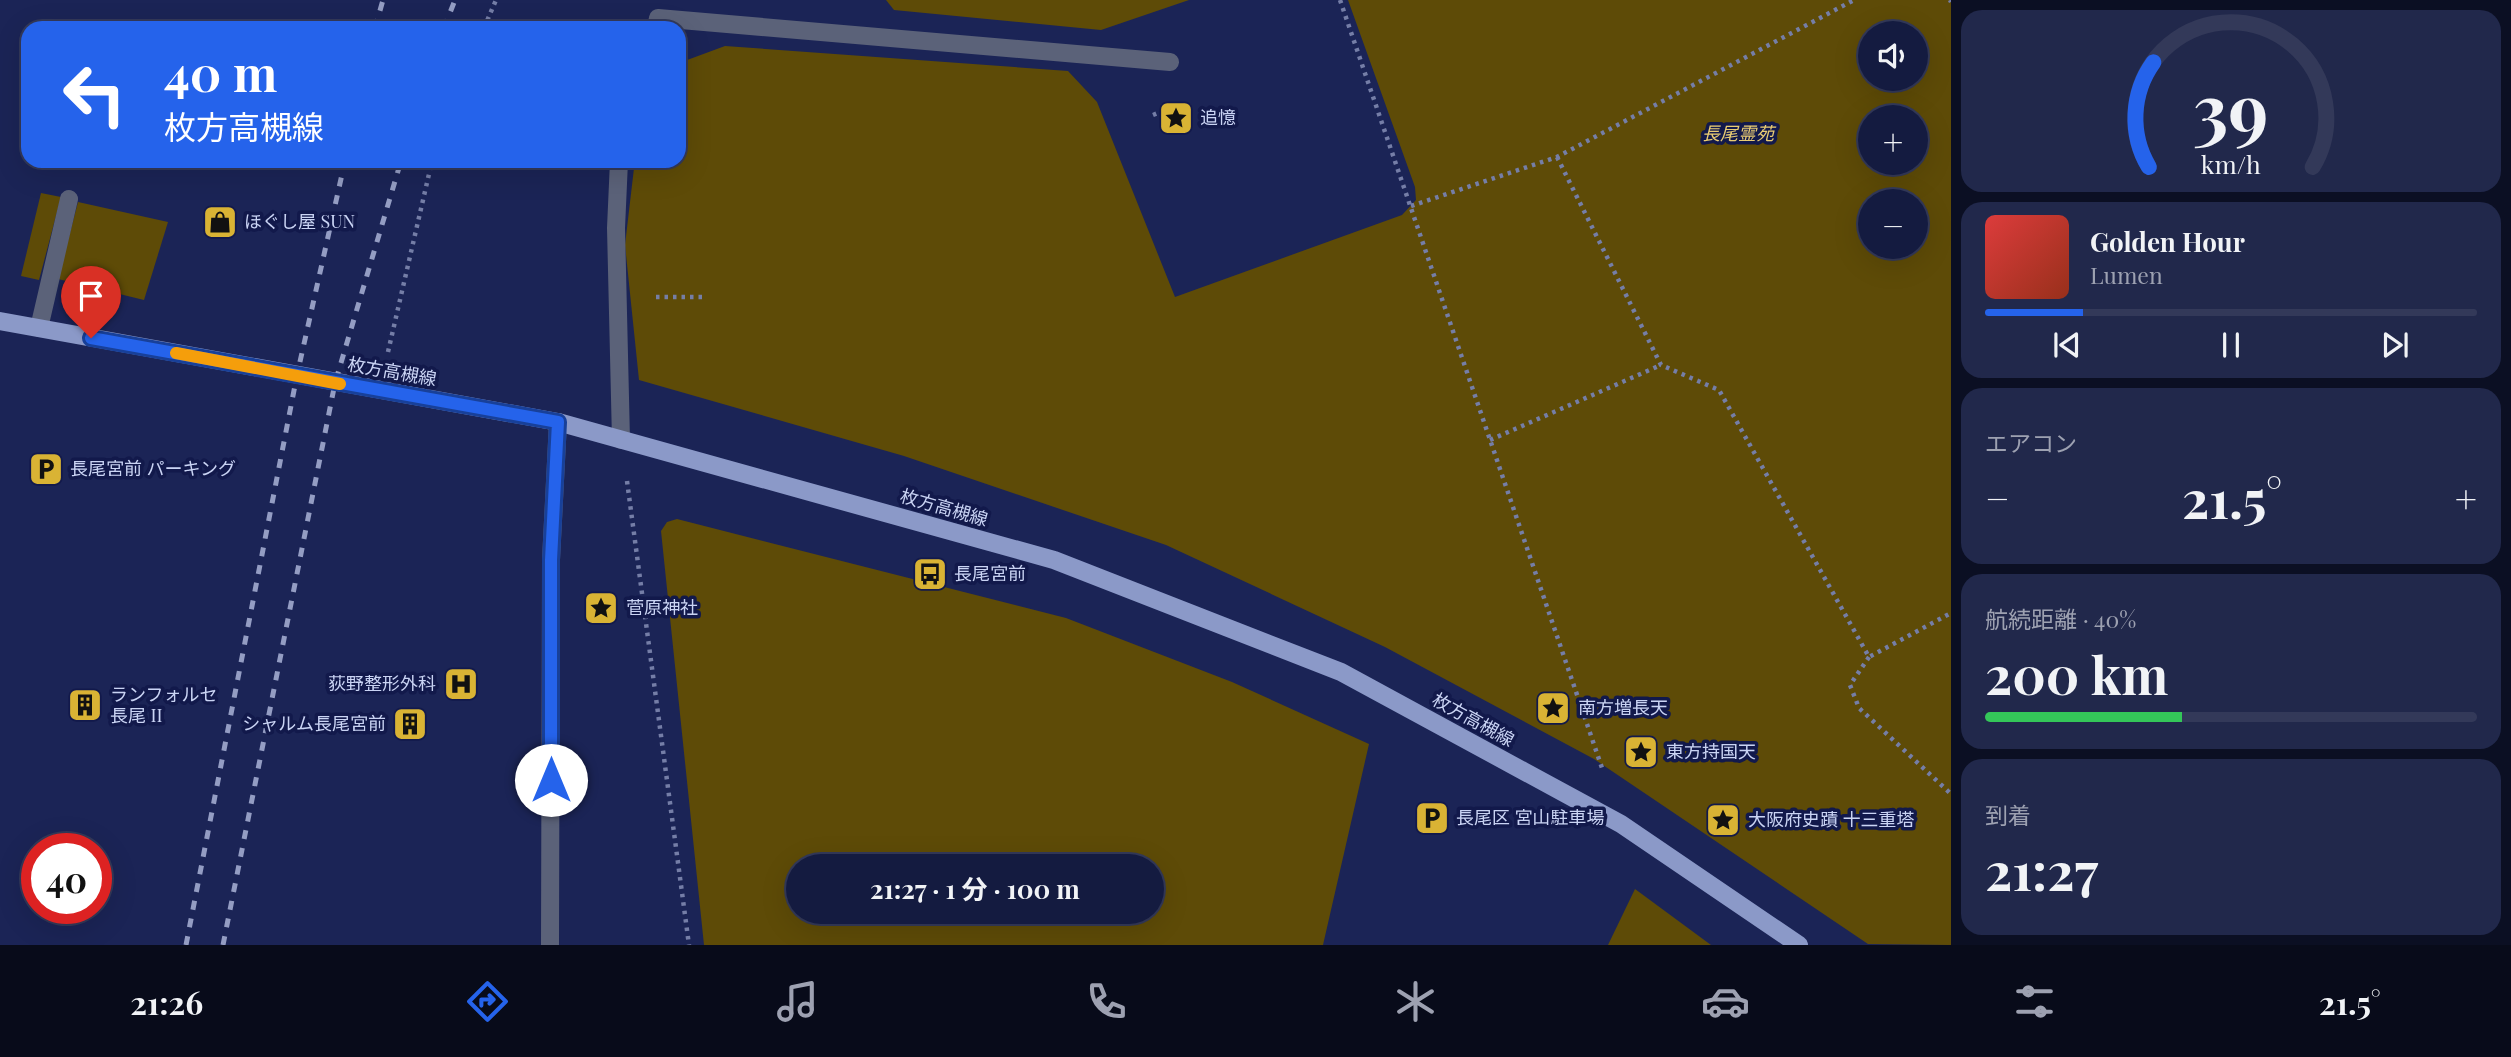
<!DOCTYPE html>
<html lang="ja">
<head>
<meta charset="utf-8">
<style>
	body { margin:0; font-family:"Playfair Display","Noto Sans JP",serif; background:#21284b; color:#f1f3f6; height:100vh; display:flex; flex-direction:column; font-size:26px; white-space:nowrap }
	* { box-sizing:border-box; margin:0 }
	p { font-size:23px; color:#9da1b1 }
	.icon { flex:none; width:38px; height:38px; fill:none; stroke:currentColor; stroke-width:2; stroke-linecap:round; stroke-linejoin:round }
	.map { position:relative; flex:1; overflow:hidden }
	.panel { display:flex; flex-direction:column; gap:10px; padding:10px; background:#0b0f23; width:560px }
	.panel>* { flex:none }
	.banner { position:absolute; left:21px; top:21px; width:665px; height:147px; border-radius:21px; box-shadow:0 7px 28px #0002,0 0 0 2px #333959; background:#2563eb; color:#fff; overflow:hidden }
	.tools { position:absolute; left:1858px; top:21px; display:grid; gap:14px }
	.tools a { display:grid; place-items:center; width:70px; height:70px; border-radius:50%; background:#141b40; box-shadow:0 7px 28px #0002,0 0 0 2px #333959; font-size:35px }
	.speed { position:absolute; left:21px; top:833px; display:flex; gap:14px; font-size:35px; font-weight:700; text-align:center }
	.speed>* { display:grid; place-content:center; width:91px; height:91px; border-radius:50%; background:#141b40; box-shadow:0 7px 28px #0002,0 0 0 2px #333959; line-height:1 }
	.speed .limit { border:10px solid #d22; background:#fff; color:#111 }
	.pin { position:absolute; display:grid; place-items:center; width:60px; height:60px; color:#fff; margin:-72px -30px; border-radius:50% 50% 50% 0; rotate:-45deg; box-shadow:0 0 7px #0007 }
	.pin .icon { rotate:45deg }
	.me { position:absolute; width:77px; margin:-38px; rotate:0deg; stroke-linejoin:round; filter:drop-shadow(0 0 5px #0008) }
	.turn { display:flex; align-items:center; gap:24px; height:147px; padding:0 28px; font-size:32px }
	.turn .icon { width:91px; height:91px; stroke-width:2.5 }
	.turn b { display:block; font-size:49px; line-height:60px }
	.big { font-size:52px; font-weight:700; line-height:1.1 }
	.panel .widget { flex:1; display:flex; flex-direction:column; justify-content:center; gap:10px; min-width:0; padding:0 24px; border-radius:21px; background:#21284b }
	.panel .dial { align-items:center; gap:0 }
	.dial svg { height:182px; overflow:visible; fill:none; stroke:#333959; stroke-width:7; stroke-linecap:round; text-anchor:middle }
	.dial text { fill:#f1f3f6; stroke:none }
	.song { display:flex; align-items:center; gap:21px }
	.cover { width:84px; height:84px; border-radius:10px; background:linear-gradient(135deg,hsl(0 70% 55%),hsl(10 70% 35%)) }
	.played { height:7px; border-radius:4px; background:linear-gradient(90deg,#2563eb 20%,#333959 20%) }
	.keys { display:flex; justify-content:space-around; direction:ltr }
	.heat { display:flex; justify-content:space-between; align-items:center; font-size:38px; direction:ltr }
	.charge { height:10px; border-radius:5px; background:linear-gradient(90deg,#34c759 40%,#333959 0) }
	.trip { position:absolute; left:786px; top:854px; width:378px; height:70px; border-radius:35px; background:#141b40; box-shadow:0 7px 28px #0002,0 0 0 2px #333959; font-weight:700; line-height:70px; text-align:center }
	.dock { display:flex; height:112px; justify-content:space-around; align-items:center; background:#080b1a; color:#9da1b1 }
	.dock .icon { width:49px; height:49px }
	.dock .selected { color:#2563eb }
	.dock b { font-size:32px; color:#f1f3f6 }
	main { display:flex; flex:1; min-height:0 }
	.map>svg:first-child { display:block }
</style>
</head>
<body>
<main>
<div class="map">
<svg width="1951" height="945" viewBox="0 0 1951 945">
	<rect width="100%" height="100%" fill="#1b2456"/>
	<g fill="#5e4b07" fill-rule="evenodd">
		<polygon points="886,0 1189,0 1101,30 894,10"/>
		<path d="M 1348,0 L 1951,0 L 1951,945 L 1868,944 L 1594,759 L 1385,647 L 1166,545 L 904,456 L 639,380 L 625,245 L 634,168 L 636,161 L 679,161 L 679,63 L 725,46 L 1068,71 L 1097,102 L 1175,297 L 1402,215 L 1416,200 L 1415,187 ZM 1871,33 L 1916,33 L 1916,79 L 1871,79 ZM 1871,117 L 1916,117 L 1916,163 L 1871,163 ZM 1871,201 L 1916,201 L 1916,247 L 1871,247 Z"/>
		<polygon points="41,193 61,197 39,280 21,276"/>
		<polygon points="78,202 168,222 144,300 58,279"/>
		<path d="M 677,519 L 1066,618 L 1232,682 L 1369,744 L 1323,945 L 704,945 L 661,531 L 667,522 ZM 1152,866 L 1152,912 L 798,912 L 798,866 Z"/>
		<polygon points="1635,889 1711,945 1608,945"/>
	</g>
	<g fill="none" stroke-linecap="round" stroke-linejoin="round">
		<g stroke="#757ea7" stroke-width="4.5" stroke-dasharray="3.5 5" stroke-linecap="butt">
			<polyline points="1340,0 1602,768"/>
			<polyline points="1950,0 1951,2"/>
			<polyline points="484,28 496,0"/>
			<polyline points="1153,115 1165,110"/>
			<polyline points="1557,157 1661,365 1719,390 1869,657 1951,613"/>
			<polyline points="1411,206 1557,157 1854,0"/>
			<polyline points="656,297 704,297"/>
			<polyline points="388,352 432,161"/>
			<polyline points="1490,440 1661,365"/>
			<polyline points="627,481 689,945"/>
			<polyline points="1869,657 1850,685 1859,708 1951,794"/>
		</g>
		<g stroke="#5b6279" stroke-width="18">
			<polyline points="656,28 658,18 1170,62"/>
			<polyline points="619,161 616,228 621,440"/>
			<polyline points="39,328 69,199"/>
		</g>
		<polyline stroke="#5b6279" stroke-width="18" points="550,945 551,560 558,422"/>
		<polyline stroke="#8b99c8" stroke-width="18" points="0,321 558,422 1054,560 1341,672 1621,824 1799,945"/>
		<g stroke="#949dc3" stroke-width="5" stroke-dasharray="9 9" stroke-linecap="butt">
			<polyline points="375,28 383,0"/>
			<polyline points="444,28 455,0"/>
			<polyline points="186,945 297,375 345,161"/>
			<polyline points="223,945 335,383 401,161"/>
		</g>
	</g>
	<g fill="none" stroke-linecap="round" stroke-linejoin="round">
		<g stroke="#184099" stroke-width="18">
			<polyline id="route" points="91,338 558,422 551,560 551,780"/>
		</g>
		<use href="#route" stroke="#2563eb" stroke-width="12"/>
		<polyline stroke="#f59e0b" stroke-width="12" points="176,353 340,384"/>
	</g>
	<defs>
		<g id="sight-square" transform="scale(1.75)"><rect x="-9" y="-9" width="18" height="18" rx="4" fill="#d9b334" stroke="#12194b"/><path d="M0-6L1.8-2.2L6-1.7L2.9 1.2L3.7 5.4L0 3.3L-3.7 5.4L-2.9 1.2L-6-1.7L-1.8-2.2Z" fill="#111"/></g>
		<g id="shop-square" transform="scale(1.75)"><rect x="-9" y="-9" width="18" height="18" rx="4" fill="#d9b334" stroke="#12194b"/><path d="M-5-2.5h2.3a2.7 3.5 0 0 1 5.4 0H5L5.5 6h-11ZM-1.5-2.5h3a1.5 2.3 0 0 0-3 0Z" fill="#111"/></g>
		<g id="parking-square" transform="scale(1.75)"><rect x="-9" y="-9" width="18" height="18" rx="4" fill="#d9b334" stroke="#12194b"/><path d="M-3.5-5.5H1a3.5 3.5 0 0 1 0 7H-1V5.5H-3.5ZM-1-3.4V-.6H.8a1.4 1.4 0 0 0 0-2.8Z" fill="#111"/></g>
		<g id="bus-square" transform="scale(1.75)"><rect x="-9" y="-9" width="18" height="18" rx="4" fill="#d9b334" stroke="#12194b"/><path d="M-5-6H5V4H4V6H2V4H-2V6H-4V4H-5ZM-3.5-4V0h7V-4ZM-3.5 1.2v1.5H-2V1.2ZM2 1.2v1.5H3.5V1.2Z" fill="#111"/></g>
		<g id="hospital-square" transform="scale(1.75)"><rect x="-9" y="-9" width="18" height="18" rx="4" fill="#d9b334" stroke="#12194b"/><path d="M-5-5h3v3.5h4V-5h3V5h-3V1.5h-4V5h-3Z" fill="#111"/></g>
		<g id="building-square" transform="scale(1.75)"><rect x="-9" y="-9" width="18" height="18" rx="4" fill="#d9b334" stroke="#12194b"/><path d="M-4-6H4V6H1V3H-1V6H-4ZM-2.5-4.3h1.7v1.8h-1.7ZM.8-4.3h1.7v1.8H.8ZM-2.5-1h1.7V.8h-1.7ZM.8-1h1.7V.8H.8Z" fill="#111"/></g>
	</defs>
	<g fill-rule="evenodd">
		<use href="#sight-square" x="1176" y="118"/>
		<use href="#shop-square" x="220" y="222"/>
		<use href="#parking-square" x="46" y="469"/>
		<use href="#bus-square" x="930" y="574"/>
		<use href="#sight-square" x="601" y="608"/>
		<use href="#hospital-square" x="461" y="684"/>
		<use href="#building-square" x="85" y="705"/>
		<use href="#sight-square" x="1553" y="708"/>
		<use href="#building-square" x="410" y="724"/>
		<use href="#sight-square" x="1641" y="752"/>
		<use href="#parking-square" x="1432" y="818"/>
		<use href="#sight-square" x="1723" y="820"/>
	</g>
	<g text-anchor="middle" stroke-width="7" stroke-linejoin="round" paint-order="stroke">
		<g font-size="18" fill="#cad4f4" stroke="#12194b" text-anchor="start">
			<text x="1200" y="124">追憶</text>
			<text x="244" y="228">ほぐし屋 SUN</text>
			<text x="70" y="475">長尾宮前 パーキング</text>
			<text x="954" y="580">長尾宮前</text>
			<text x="626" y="614">菅原神社</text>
			<text x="436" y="690" text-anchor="end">荻野整形外科</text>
			<text x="110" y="701">ランフォルセ<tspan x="110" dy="21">長尾 II</tspan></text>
			<text x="1578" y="714">南方増長天</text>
			<text x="386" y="730" text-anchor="end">シャルム長尾宮前</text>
			<text x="1666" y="758">東方持国天</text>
			<text x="1456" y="824">長尾区 宮山駐車場</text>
			<text x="1748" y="826">大阪府史蹟 十三重塔</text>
		</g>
		<g font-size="18" font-style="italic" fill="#e9cc73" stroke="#12194b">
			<text x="1738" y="140">長尾霊苑</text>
		</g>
		<g font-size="18" fill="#cad4f4" stroke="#12194b">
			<text transform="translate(392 372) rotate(10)" y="6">枚方高槻線</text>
			<text transform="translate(944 508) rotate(16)" y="6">枚方高槻線</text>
			<text transform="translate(1473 720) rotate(29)" y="6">枚方高槻線</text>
		</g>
	</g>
</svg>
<div class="tools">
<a><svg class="icon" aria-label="sound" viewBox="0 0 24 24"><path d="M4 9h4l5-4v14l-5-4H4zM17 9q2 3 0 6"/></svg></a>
<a>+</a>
<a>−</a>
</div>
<div class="speed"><div class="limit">40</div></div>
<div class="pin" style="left:91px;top:338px;background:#d93025"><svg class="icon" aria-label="arrive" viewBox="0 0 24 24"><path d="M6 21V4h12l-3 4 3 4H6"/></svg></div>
<svg class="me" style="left:551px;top:780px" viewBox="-20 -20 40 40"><circle r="19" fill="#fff"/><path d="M0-13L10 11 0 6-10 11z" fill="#2563eb"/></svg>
<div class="trip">21:27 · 1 分 · 100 m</div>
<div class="banner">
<div class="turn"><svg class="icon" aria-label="left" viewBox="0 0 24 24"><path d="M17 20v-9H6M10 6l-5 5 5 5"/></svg><div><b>40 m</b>枚方高槻線</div></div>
</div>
</div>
<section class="panel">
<div class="widget dial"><svg viewBox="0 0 100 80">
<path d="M14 69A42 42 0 1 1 86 69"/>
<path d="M14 69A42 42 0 0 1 16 23" stroke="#2563eb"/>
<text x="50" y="56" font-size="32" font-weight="700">39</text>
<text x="50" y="72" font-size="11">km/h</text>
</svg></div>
<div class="widget">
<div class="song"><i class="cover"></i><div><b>Golden Hour</b><p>Lumen</p></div></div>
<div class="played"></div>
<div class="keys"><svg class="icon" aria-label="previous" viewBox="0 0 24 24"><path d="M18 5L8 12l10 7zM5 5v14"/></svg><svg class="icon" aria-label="pause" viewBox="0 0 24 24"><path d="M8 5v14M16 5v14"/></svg><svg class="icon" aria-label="next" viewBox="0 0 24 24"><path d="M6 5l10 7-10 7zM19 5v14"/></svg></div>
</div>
<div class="widget"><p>エアコン</p>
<div class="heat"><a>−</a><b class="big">21.5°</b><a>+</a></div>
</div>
<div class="widget"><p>航続距離 · 40%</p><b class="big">200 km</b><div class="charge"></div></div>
<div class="widget"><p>到着</p><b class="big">21:27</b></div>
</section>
</main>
<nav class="dock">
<b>21:26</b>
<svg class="icon selected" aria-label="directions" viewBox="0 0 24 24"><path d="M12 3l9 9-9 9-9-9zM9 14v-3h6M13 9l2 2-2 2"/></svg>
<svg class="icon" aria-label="music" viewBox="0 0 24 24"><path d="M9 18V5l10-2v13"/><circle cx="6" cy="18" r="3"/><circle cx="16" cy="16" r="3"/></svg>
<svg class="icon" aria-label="phone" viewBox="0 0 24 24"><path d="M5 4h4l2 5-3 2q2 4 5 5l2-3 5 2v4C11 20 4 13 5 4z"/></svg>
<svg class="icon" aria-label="climate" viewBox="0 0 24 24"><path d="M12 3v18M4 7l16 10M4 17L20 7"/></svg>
<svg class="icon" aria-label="car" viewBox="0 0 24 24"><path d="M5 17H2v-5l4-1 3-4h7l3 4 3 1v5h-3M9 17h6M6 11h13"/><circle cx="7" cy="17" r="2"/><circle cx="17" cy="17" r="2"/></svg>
<svg class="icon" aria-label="filters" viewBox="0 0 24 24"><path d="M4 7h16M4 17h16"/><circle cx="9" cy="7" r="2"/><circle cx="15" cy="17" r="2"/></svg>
<b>21.5°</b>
</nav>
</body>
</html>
